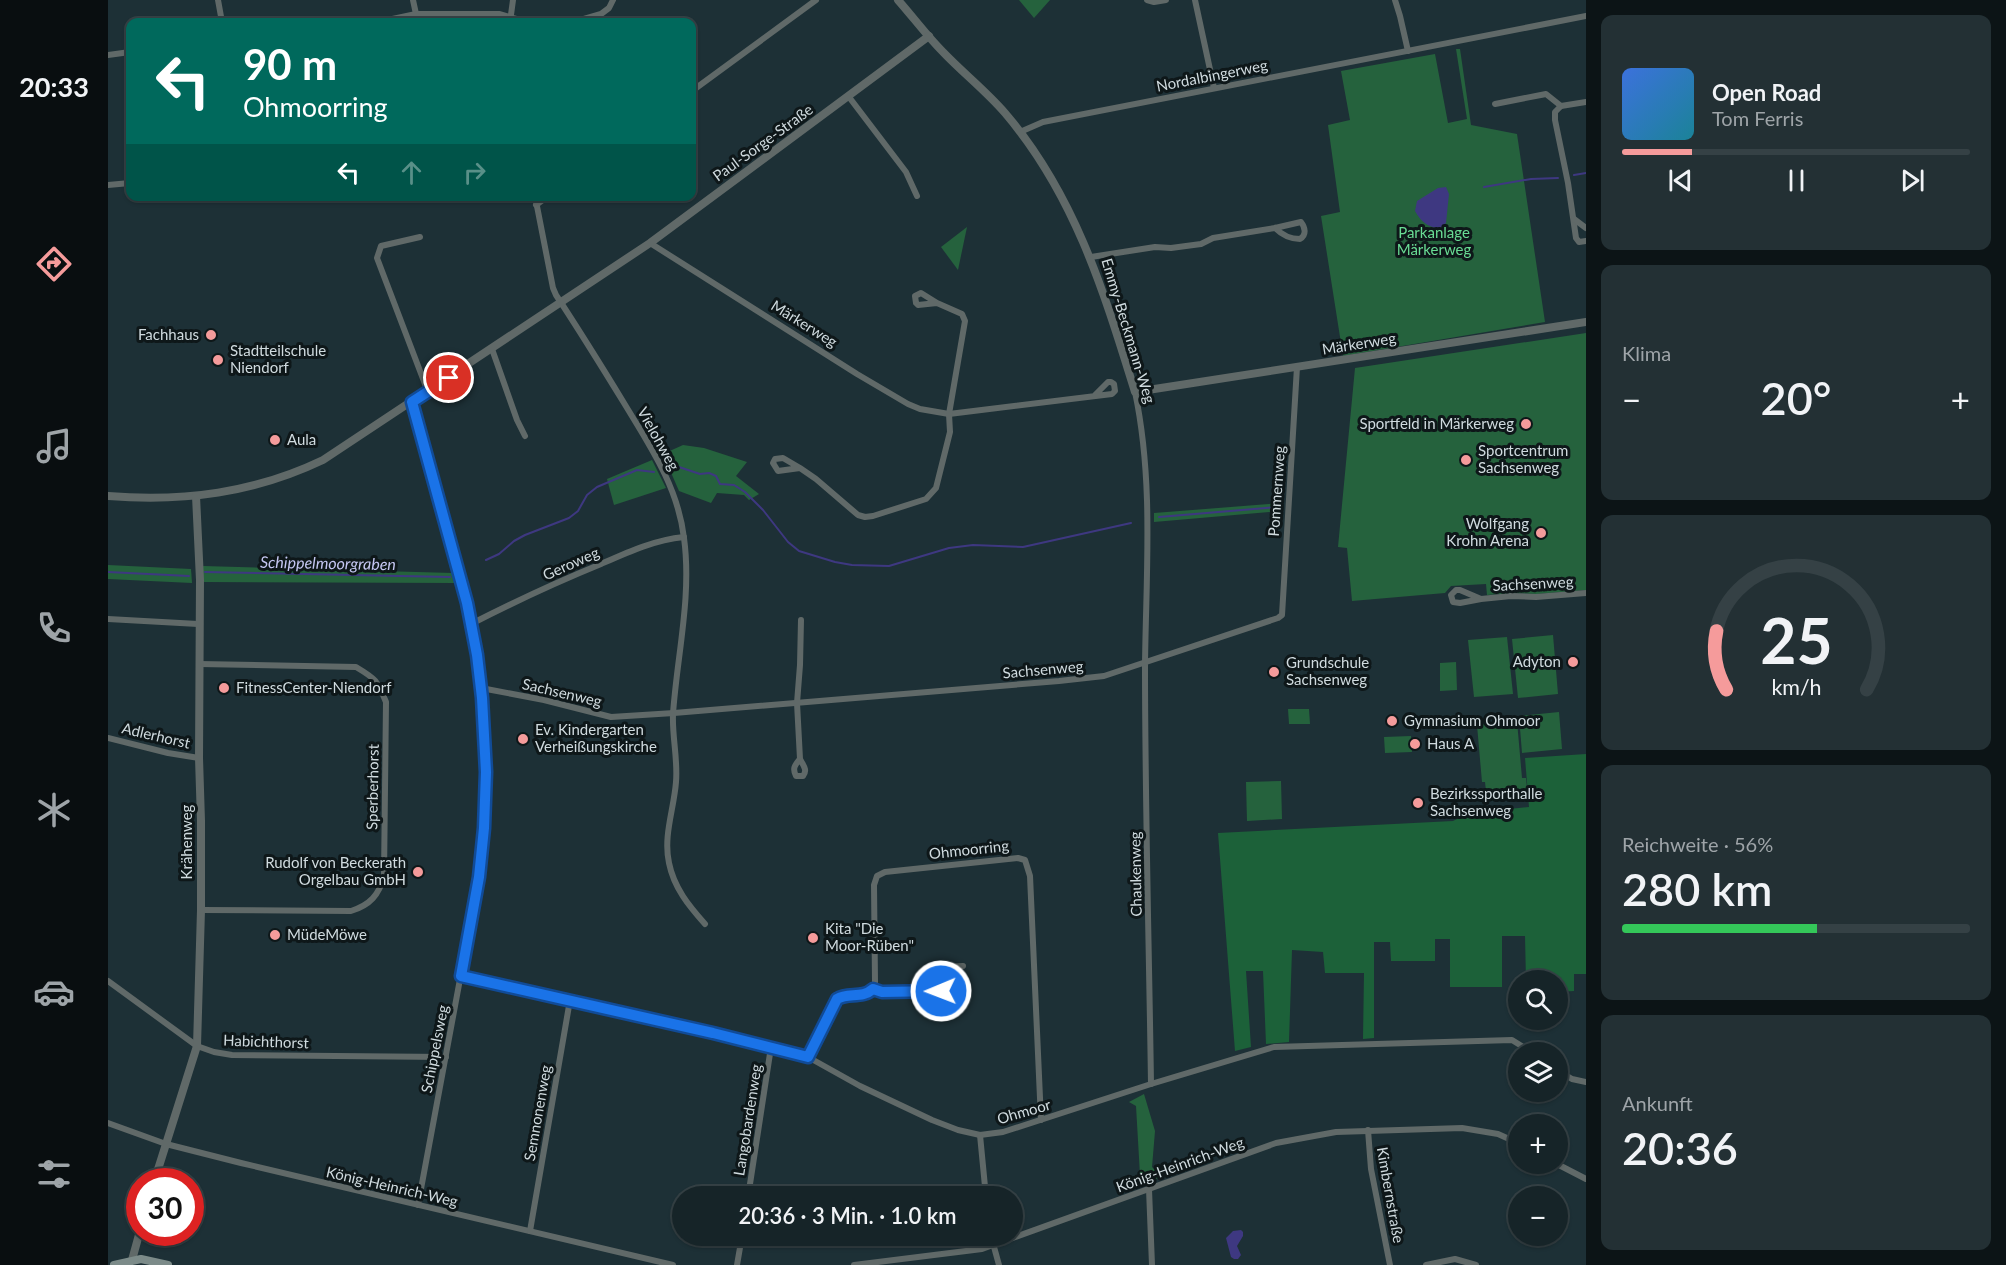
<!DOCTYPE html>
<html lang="de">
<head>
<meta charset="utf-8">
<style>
	body { margin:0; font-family:Lato,sans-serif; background:#233034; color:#f1f3f6; height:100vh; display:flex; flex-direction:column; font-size:22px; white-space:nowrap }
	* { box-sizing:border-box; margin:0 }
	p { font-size:20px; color:#9ea4a8 }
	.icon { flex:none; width:33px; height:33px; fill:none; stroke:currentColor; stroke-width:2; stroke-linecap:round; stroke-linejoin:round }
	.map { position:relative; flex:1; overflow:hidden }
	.sheet { display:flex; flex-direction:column; gap:15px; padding:15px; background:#0c1416; width:420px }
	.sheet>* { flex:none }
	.hud { position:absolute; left:18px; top:18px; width:570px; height:183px; border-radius:12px; box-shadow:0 2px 4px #0004,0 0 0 2px #354145; background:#00695c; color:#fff; overflow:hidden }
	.controls { position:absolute; left:1400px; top:970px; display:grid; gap:12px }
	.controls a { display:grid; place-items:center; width:60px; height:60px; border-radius:50%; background:#162428; box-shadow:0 2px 4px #0004,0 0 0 2px #354145; font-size:30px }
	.speed { position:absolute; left:18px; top:1168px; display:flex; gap:12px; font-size:30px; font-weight:700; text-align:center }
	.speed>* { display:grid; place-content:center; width:78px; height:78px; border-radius:50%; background:#162428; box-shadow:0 2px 4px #0004,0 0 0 2px #354145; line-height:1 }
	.speed .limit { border:9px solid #d22; background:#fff; color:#111 }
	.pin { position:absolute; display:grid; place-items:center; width:51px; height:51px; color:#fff; margin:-26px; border:3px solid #fff; border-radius:50%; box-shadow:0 2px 6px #0007 }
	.me { position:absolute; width:66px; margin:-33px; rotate:269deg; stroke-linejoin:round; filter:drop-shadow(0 0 4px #0008) }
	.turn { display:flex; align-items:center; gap:21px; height:126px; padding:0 18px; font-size:27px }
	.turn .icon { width:78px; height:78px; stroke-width:2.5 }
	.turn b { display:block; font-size:42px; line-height:51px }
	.lanes { display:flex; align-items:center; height:57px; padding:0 18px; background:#0003; justify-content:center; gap:30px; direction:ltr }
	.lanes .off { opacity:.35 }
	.big { font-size:45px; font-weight:600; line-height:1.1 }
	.sheet .tile { flex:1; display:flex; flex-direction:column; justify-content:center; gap:9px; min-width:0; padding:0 21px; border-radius:12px; background:#233034 }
	.sheet .dial { align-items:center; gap:0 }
	.dial svg { height:156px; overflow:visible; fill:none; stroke:#354145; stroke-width:7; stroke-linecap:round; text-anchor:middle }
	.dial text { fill:#f1f3f6; stroke:none }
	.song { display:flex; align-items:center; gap:18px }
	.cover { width:72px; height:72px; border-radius:9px; background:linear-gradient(135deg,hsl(220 70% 55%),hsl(190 70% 35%)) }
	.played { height:6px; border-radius:3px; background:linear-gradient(90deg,#f59b9b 20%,#354145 20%) }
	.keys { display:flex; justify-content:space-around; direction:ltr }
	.heat { display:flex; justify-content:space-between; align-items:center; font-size:33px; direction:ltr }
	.charge { height:9px; border-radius:4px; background:linear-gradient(90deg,#34c759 56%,#354145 0) }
	.trip { position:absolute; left:564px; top:1186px; width:351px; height:60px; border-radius:30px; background:#162428; box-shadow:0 2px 4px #0004,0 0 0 2px #354145; font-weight:600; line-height:60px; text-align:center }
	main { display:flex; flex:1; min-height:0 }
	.tabs { display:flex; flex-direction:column; width:108px; justify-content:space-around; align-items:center; background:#090e10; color:#9ea4a8 }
	.tabs .icon { width:42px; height:42px }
	.tabs .on { color:#f59b9b }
	.tabs b { font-size:27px; color:#f1f3f6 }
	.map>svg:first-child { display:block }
</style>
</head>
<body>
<main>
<nav class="tabs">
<b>20:33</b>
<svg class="icon on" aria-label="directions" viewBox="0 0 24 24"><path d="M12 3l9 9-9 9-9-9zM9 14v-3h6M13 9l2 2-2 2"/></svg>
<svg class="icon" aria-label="music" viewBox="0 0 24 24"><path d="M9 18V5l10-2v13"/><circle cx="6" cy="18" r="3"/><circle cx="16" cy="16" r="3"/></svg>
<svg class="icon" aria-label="phone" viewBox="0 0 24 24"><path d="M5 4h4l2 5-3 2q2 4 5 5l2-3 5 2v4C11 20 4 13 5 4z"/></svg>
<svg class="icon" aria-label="climate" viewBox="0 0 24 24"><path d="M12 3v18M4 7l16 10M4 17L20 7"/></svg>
<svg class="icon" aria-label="car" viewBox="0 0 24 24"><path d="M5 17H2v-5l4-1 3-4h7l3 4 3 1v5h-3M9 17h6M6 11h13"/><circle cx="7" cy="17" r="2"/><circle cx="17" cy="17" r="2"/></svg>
<svg class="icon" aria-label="filters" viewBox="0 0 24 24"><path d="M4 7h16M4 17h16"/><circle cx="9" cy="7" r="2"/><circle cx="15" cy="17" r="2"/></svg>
</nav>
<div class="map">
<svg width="1478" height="1265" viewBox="0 0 1478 1265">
	<rect width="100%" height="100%" fill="#1d3036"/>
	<g fill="#25623d">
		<polygon points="911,0 942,0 926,18"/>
		<polygon points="1348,49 1352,49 1363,125 1409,134 1437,322 1235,356 1213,216 1232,212 1220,125 1242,120 1233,71 1327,54 1340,123 1359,119"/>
		<polygon points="859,227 850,270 833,247"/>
		<polygon points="1478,333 1478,590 1429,594 1404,593 1379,595 1378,584 1343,586 1337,593 1244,601 1239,548 1230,547 1247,368"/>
		<polygon points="575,445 596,448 639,462 628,476 651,494 641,500 636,495 609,493 603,503 571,491 555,454"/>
		<polygon points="544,460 558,488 506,505 499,479"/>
		<polygon points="1174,503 1174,511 1046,522 1046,513"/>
		<polygon points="0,565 83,569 84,583 0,579"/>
		<polygon points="95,566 345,573 348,583 95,582"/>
		<polygon points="1445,635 1450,694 1410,698 1404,639"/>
		<polygon points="1399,637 1405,694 1366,697 1360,640"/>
		<polygon points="1348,662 1349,690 1332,691 1332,663"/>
		<polygon points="1180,709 1201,709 1202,724 1181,724"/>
		<polygon points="1451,712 1454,749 1414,753 1411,716"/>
		<polygon points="1409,721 1414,778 1418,778 1420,798 1379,801 1377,782 1374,782 1369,725"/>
		<polygon points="1303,736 1304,752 1277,753 1276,737"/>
		<polygon points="1173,781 1174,819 1139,821 1138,782"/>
		<polygon points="1036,1094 1047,1131 1044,1167 1054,1177 1027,1185 1032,1175 1028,1106 1021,1102"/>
	</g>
	<polygon fill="#1c6139" points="1478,754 1478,974 1466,974 1466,991 1449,992 1449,981 1418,981 1417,936 1394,936 1394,987 1342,987 1342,939 1327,939 1327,961 1283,961 1282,942 1266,942 1266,1038 1255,1039 1256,973 1217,973 1215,952 1184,950 1181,1042 1158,1044 1155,971 1138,971 1143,1047 1127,1051 1110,833 1345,821 1361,813 1421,807 1417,758"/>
	<g fill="#3e3881">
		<path d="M 1338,187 L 1341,194 L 1338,223 L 1331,229 C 1319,226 1313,222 1307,211 L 1309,201 L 1330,188 Z"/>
		<polygon points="1133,1230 1135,1232 1135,1236 1129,1246 1133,1255 1130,1259 1126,1259 1123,1257 1118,1238 1125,1231"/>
	</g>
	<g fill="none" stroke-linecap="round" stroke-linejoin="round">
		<g stroke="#3e3881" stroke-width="2">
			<polyline points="1466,175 1478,173"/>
			<polyline points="1376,187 1423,179 1450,178"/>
			<polyline points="565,469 571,467 592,474 601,473 608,476 612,484 626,485 637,492 655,510 680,542 691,551 727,562 744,565 781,566 841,548 865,545 915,547 1023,523"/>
			<polyline points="1051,517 1169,507"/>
			<polyline points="378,560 391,554 406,541 417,535 461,518 470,511 479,495 489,487 529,470 546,472"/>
			<polyline points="0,572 81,576"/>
			<polyline points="97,572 342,577"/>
		</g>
		<g stroke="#606968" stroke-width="6">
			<polyline points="110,0 114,22"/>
			<polyline points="305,0 308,14"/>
			<polyline points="1039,0 1046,2 1058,0"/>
			<polyline points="1087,0 1106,88"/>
			<polyline points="1287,0 1292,16 1300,51"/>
			<polyline points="275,21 308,14 391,14 412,20 469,21 493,14 501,8 505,0"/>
			<polyline points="402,22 405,0"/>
			<polyline points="0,55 22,52"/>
			<polyline points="584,91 708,0"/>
			<polyline points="741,97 798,172 809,196"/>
			<polyline points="1478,102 1453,106 1447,112 1447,120 1460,183 1468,238 1471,242 1478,241"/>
			<polyline points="1387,104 1438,94 1453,106"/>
			<polyline points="912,132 935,122 1478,16"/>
			<polyline points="0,185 22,183"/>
			<path d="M 427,196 L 445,288 L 448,295 C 471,330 494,367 516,403 C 542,446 570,487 576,538 C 584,596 569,656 565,714 C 564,737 570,759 568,782 C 566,809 555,836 561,863 C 566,888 581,906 597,924"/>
			<polyline points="428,205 440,196"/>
			<polyline points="1466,219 1478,228"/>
			<polyline points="312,237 273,246 269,258 320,392"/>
			<polyline points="542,243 749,374 800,404 812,409 841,414 1004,394 1007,391 1006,384 1003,382 1000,382 986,396"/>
			<path d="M 983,257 L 1047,247 L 1063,248 L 1093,244 L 1105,238 L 1167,228 L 1193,222 C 1197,227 1199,235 1192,239 C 1182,239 1174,235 1167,228"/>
			<polyline points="384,349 409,420 417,436"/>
			<path d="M 1027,392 C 1046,482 1038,574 1037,665 C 1037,804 1041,944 1043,1084"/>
			<path d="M 304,402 C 318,446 329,490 341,534 C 352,574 363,614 369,654 C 381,728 380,804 371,877 L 310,1205"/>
			<polyline points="692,468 675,458 667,459 665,463 670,471 692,468 708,479 750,515 757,517 765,516 818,499 828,488 842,432 841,414 857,321 854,314 829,303 813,293 807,296 808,303 810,305 829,303"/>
			<polyline points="1373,599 1352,590 1348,590 1343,595 1345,602 1352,603 1373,599 1403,596 1428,597 1478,593"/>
			<polyline points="0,619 90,624"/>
			<path d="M 363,624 C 406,602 449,582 493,564 C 520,552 546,540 576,537"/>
			<path d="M 91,664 L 248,667 C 268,679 269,680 278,702 L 276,876 C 271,895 262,905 243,911 L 93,910"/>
			<polyline points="373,688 436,700 503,717 566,713 951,681 996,676 1170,618 1174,615 1189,367"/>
			<polyline points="0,738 60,753 91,758"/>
			<path d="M 692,759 C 695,765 700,770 695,776 L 688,776 C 684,768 687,765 692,759 L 689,703 L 692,665 L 693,620"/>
			<polyline points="353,976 605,1033 700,1057 752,1086 824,1120 850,1130 872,1135 895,1132 1043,1084 1166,1047 1404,1040 1425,1053"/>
			<polyline points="827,977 832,982 833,991"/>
			<polyline points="0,981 89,1046 106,1052 124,1055 338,1057"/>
			<polyline points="765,989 774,992 856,991"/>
			<polyline points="814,992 836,967 855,966"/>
			<path d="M 700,1057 L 729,999 C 743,989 761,1004 767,982 L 766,885 L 769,876 L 777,872 L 910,858 L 917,860 L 922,876 L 933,1120"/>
			<polyline points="1449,1070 1464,1079 1478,1082"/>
			<polyline points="0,1123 58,1144 133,1163 565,1265"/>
			<polyline points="1260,1130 1263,1169 1282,1265"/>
			<polyline points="872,1135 878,1197"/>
			<polyline points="1449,1164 1478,1179"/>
			<polyline points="1041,1189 1044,1265"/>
			<polyline points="640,1197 663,1047"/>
			<polyline points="422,1231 462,1000"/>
			<polyline points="883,1236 891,1265"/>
			<polyline points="629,1265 634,1236"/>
			<polyline points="746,1265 874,1249 1168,1143 1228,1132 1354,1128 1390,1134 1410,1143"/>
			<polyline points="1318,1265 1347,1259 1368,1265"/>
		</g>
		<g stroke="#606968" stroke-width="8">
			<path d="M 790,0 C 805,17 819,36 835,52 C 855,73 878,91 897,113 C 967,195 996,292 1027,392 L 1478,322"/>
			<path d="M 0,496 C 76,502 146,493 215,460 L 542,243 L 821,36"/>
			<polyline points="46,1182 89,1046 93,910 93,821 91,758 92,580 88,496"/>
			<polyline points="24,1260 32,1231"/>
		</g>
		<polyline stroke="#7c8b89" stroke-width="8" points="6,1265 33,1259 60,1265"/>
	</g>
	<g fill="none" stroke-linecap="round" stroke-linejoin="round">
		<g stroke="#114b97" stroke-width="15">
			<path id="route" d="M 341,378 L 304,402 L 359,603 L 369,655 L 374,698 L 378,772 L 376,828 L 371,877 L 353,976 L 605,1033 L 700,1057 L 729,999 C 740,992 754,999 765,989 L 774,992 L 833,991"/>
		</g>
		<use href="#route" stroke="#1a73e8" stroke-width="10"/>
	</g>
	<g fill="#f59b9b" stroke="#0e1719" stroke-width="2">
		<circle cx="103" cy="335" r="6"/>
		<circle cx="110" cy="360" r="6"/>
		<circle cx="1418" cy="424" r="6"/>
		<circle cx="167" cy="440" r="6"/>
		<circle cx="1358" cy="460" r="6"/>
		<circle cx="1433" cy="533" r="6"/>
		<circle cx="1465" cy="662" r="6"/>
		<circle cx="1166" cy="672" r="6"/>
		<circle cx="116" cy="688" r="6"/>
		<circle cx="1284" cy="721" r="6"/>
		<circle cx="415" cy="739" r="6"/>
		<circle cx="1307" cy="744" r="6"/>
		<circle cx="1310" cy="803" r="6"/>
		<circle cx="310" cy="872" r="6"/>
		<circle cx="167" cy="935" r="6"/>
		<circle cx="705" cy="938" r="6"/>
	</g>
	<g text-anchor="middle" stroke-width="6" stroke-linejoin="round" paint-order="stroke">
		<g font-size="15" fill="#d0dbdf" stroke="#0e1719">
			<text transform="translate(1104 76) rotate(-11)" y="5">Nordalbingerweg</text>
			<text transform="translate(655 143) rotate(-36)" y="5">Paul-Sorge-Straße</text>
			<text transform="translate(696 324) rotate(32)" y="5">Märkerweg</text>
			<text transform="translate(1020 331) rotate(73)" y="5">Emmy-Beckmann-Weg</text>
			<text transform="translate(1251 344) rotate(-9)" y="5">Märkerweg</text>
			<text transform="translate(550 439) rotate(61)" y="5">Vielohweg</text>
			<text transform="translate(1169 491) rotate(-86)" y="5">Pommernweg</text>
			<text transform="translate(463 564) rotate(-24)" y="5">Geroweg</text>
			<text transform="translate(1425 584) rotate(-3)" y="5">Sachsenweg</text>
			<text transform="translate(935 670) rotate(-5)" y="5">Sachsenweg</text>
			<text transform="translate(454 693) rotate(13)" y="5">Sachsenweg</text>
			<text transform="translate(48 736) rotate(13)" y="5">Adlerhorst</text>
			<text transform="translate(265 787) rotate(-89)" y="5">Sperberhorst</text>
			<text transform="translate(79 842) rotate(-90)" y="5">Krähenweg</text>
			<text transform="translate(861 850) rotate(-6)" y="5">Ohmoorring</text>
			<text transform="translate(1028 874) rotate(-91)" y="5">Chaukenweg</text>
			<text transform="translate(158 1042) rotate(2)" y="5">Habichthorst</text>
			<text transform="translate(327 1049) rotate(-79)" y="5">Schippelsweg</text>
			<text transform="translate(916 1112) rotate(-16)" y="5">Ohmoor</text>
			<text transform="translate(430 1113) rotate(-80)" y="5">Semnonenweg</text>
			<text transform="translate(640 1120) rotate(-81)" y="5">Langobardenweg</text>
			<text transform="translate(1072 1165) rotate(-20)" y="5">König-Heinrich-Weg</text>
			<text transform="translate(284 1187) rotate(13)" y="5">König-Heinrich-Weg</text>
			<text transform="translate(1282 1195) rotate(80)" y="5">Kimbernstraße</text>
		</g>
		<g font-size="15" fill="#69dc94" stroke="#0e1719">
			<text x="1326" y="238">Parkanlage<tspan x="1326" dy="17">Märkerweg</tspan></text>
		</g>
		<g font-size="15" fill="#d0dbdf" stroke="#0e1719" text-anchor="start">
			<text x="91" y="340" text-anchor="end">Fachhaus</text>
			<text x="122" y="356">Stadtteilschule<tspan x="122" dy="17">Niendorf</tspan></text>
			<text x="1406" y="429" text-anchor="end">Sportfeld in Märkerweg</text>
			<text x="179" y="445">Aula</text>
			<text x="1370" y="456">Sportcentrum<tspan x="1370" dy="17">Sachsenweg</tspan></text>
			<text x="1421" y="529" text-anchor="end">Wolfgang<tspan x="1421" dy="17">Krohn Arena</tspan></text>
			<text x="1453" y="667" text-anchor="end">Adyton</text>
			<text x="1178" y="668">Grundschule<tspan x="1178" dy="17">Sachsenweg</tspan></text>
			<text x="128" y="693">FitnessCenter-Niendorf</text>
			<text x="1296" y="726">Gymnasium Ohmoor</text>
			<text x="427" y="735">Ev. Kindergarten<tspan x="427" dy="17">Verheißungskirche</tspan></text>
			<text x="1319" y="749">Haus A</text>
			<text x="1322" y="799">Bezirkssporthalle<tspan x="1322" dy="17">Sachsenweg</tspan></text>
			<text x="298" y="868" text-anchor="end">Rudolf von Beckerath<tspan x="298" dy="17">Orgelbau GmbH</tspan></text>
			<text x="717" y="934">Kita "Die<tspan x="717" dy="17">Moor-Rüben"</tspan></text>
			<text x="179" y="940">MüdeMöwe</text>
		</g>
		<g font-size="16" font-style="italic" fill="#c4c6f1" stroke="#0e1719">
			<text transform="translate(220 563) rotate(1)" y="6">Schippelmoorgraben</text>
		</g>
	</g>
</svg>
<div class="controls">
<a><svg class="icon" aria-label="search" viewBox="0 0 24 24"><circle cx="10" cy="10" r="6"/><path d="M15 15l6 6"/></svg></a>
<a><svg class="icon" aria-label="layers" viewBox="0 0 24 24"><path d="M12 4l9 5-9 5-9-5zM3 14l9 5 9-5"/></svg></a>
<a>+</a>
<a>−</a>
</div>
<div class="speed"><div class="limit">30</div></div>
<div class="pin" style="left:341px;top:378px;background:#d93025"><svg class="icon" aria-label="arrive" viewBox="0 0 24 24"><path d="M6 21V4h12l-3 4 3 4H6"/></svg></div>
<svg class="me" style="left:833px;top:991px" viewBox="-20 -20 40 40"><circle r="17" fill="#1a73e8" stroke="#fff" stroke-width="3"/><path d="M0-11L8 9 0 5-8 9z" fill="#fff"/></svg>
<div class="trip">20:36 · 3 Min. · 1.0 km</div>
<div class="hud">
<div class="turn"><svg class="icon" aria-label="left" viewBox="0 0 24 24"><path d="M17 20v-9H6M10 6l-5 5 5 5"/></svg><div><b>90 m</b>Ohmoorring</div></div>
<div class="lanes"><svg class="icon" aria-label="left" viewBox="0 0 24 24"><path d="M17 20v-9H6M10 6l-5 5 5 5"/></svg><svg class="icon off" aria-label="ahead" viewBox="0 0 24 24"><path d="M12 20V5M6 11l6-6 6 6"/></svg><svg class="icon off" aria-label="right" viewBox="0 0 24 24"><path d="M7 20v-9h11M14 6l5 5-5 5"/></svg></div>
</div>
</div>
<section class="sheet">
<div class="tile">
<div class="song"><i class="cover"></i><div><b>Open Road</b><p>Tom Ferris</p></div></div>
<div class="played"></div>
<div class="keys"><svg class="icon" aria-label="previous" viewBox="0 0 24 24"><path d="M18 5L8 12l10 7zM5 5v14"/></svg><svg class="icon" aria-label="pause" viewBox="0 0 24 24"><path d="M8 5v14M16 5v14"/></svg><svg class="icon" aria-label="next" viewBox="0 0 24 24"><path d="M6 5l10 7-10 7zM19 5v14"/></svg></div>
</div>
<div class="tile"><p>Klima</p>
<div class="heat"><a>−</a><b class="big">20°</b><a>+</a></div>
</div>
<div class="tile dial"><svg viewBox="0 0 100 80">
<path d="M14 69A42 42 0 1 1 86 69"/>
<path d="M14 69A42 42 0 0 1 9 39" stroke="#f59b9b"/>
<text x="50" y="56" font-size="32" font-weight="700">25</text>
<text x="50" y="72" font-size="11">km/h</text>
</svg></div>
<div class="tile"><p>Reichweite · 56%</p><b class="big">280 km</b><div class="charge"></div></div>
<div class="tile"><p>Ankunft</p><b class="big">20:36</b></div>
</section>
</main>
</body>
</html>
